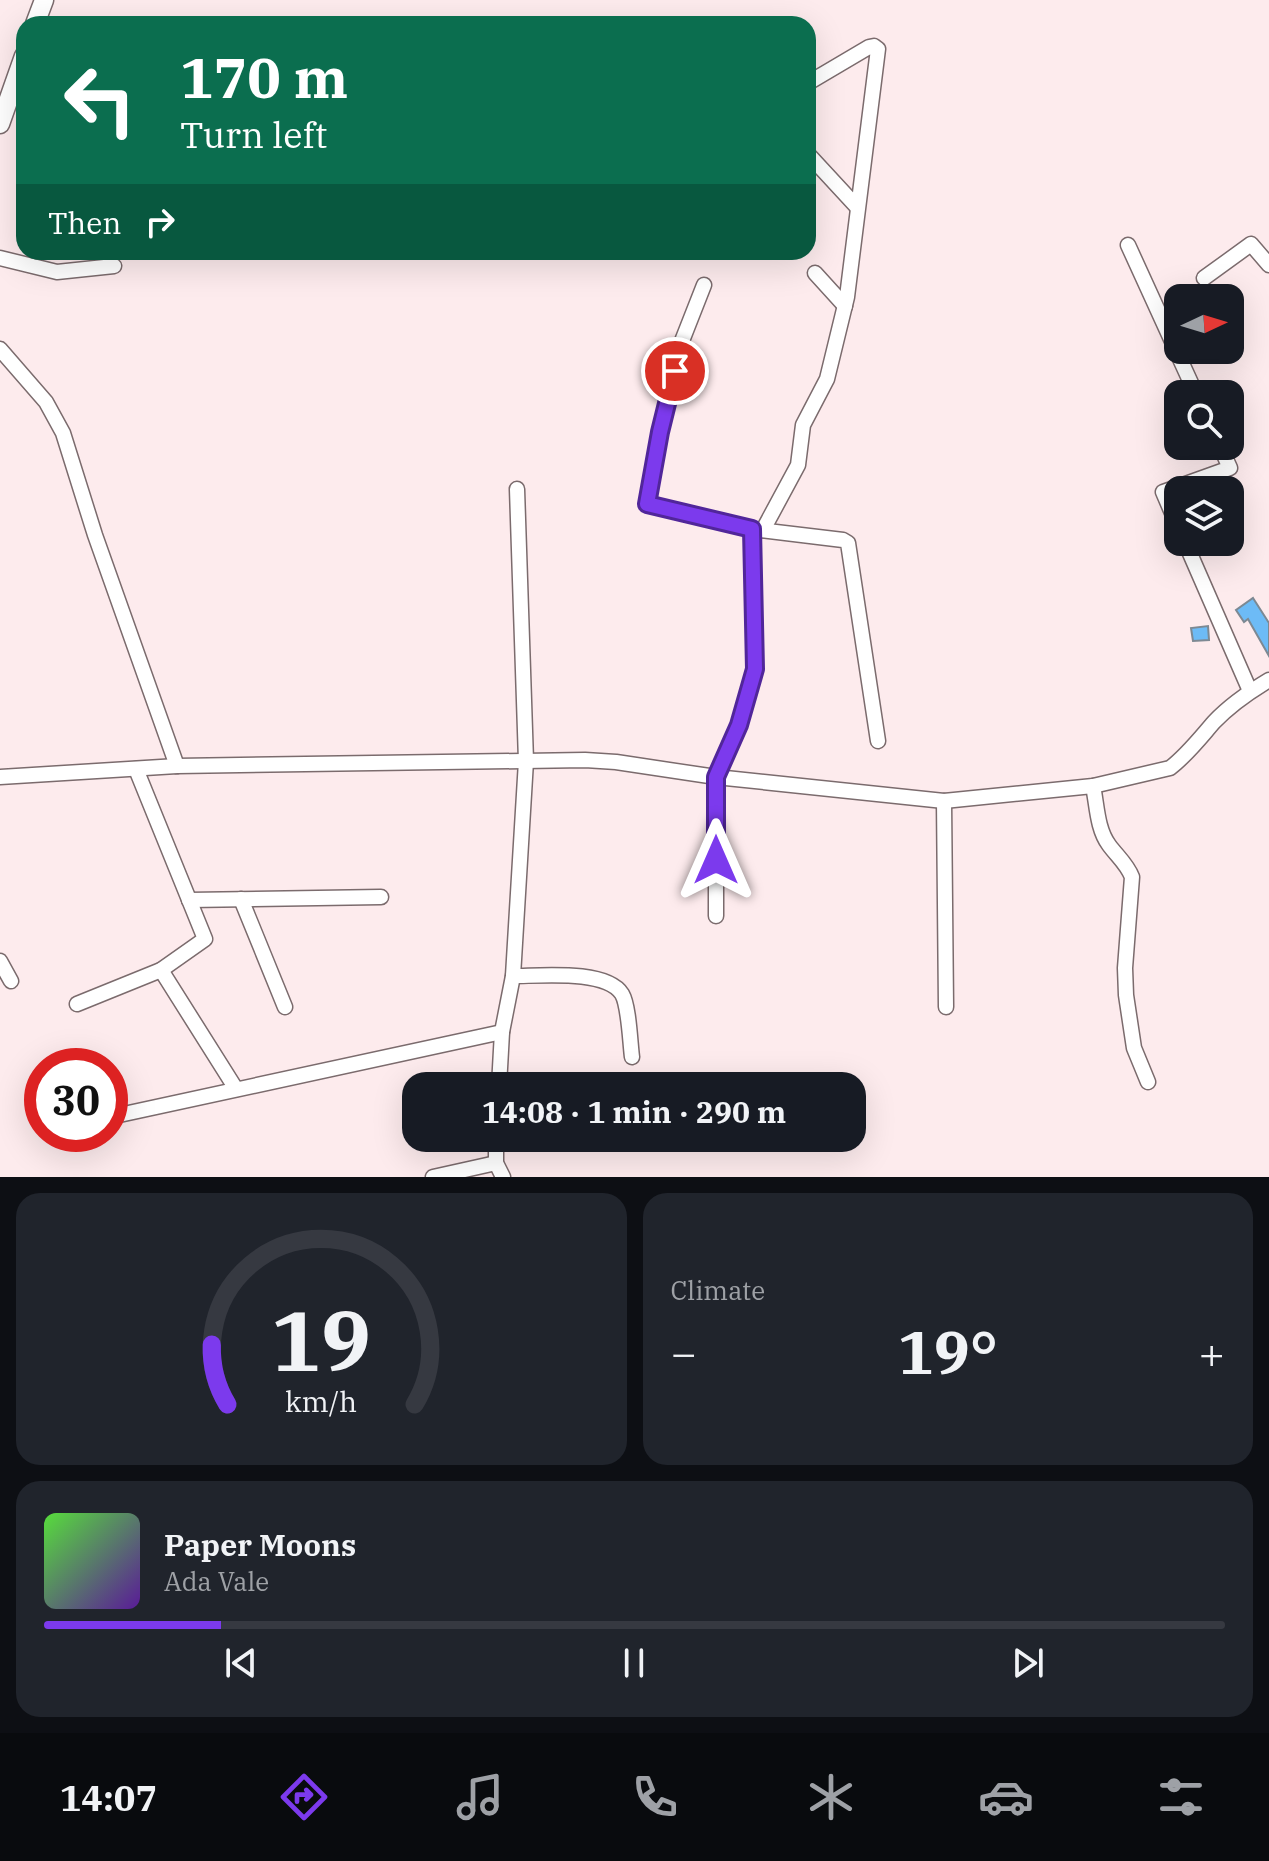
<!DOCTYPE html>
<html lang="en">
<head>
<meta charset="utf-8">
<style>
	body { margin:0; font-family:"IBM Plex Serif",serif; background:#20242c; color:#f1f3f6; height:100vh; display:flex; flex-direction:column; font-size:30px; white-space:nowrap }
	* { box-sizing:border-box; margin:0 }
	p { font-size:26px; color:#9ea1a6 }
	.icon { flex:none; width:44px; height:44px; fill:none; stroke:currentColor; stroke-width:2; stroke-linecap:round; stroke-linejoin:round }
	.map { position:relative; height:1177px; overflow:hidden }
	.drawer { display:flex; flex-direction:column; gap:16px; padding:16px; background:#0d0f14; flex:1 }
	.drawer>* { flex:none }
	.guide { position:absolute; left:16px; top:16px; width:800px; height:244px; border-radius:24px; box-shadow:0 8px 32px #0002; background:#0b6e4f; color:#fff; overflow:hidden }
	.needle { width:52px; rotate:86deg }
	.buttons { position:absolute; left:1164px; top:284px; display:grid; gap:16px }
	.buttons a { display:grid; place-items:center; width:80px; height:80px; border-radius:16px; background:#171b24; box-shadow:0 8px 32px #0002; font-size:40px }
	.speed { position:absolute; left:24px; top:1048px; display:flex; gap:16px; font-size:40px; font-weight:700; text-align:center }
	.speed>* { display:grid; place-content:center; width:104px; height:104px; border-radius:50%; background:#171b24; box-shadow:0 8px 32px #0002; line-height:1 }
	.speed .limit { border:12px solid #d22; background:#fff; color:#111 }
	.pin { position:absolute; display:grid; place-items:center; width:68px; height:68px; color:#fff; margin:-34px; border:4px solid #fff; border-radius:50%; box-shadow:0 2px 8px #0007 }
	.me { position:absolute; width:88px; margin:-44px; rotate:0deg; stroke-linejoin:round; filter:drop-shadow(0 0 6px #0008) }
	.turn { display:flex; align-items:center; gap:28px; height:168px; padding:0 32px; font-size:36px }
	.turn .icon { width:104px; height:104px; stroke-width:2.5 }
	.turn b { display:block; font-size:56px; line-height:68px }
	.then { display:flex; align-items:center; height:76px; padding:0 32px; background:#0003; gap:16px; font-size:30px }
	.big { font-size:60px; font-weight:700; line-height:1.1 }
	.drawer .tile { flex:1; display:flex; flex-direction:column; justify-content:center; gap:12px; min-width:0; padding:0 28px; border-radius:24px; background:#20242c }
	.drawer .dial { align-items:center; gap:0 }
	.dial svg { height:208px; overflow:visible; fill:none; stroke:#363941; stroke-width:7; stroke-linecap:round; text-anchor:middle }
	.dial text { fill:#f1f3f6; stroke:none }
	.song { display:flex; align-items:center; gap:24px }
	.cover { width:96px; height:96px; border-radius:12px; background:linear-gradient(135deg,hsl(110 70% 55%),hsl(270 70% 35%)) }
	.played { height:8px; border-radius:4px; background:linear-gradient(90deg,#7c3aed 15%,#363941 15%) }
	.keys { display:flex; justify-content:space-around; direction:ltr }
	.heat { display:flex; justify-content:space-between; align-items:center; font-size:44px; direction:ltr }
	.drawer .tiles { flex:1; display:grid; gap:16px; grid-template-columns:1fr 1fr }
	.tile:last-child { grid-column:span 2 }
	.trip { position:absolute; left:402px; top:1072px; width:464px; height:80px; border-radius:24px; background:#171b24; box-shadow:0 8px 32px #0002; font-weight:700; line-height:80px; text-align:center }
	.dock { display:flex; height:128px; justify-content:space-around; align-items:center; background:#090b0e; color:#9ea1a6 }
	.dock .icon { width:56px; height:56px }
	.dock .active { color:#7c3aed }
	.dock b { font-size:36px; color:#f1f3f6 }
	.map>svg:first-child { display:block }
</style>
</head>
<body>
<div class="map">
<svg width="1269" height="1177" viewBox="0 0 1269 1177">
	<rect width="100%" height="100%" fill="#fdebed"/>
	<g fill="#6dbbf6" stroke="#7d8993" stroke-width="2">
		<polygon points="1253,598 1269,623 1269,656 1248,619 1244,622 1236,610"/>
		<polygon points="1208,626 1209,640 1193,641 1191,628"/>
	</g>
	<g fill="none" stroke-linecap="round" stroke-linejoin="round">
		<g stroke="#7b6b6d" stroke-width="17">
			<g id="minor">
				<polyline points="808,154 857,207"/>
				<polyline points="1128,245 1196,394"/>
				<polyline points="0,258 57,272 114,266"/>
				<polyline points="815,273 845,306"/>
				<polyline points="1204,278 1251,244 1269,265"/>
				<polyline points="704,285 682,341 660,432 647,504 752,529 843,540 848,543 878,741"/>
				<polyline points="0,349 46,402 63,433 95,535 177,766"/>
				<polyline points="1178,527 1163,492 1230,468 1220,446"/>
				<polyline points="763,530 798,465 803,425 827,379 847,297 878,49 874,46 869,47 808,83"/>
				<polyline points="1185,542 1250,691"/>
				<path d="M 0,777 L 177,766 L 585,760 L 616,762 L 716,777 L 944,801 L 1093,786 L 1170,768 C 1187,755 1200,738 1214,722 C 1230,705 1249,692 1269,680"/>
				<path d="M 1093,786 C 1097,805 1097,829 1109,845 C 1117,856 1127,864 1132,877 L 1125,968 L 1126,995 L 1134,1048 L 1148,1082"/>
				<polyline points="944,801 946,1007"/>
				<polyline points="241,899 285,1007"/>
				<polyline points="189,900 381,897"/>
				<polyline points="716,916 716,777 739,725 755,669 752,529"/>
				<polyline points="0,961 11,981"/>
				<polyline points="161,970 236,1089"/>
				<path d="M 513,976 C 540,976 606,969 622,994 C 629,1006 630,1042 632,1057"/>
				<polyline points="77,1004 161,970 205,939 136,769"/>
				<polyline points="499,1086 502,1032 513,976 526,761 517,489"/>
				<polyline points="110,1117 502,1032"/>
				<polyline points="496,1138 496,1163 503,1177"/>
				<polyline points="433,1177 496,1163"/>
			</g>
		</g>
		<g stroke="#7b6b6d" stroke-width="21">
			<g id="major">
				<polyline points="35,24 44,0"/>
				<polyline points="0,124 24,56"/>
			</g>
		</g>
		<use href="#minor" stroke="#fff" stroke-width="14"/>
		<use href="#major" stroke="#fff" stroke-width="18"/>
	</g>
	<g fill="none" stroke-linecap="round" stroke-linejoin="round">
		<g stroke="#51269a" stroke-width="20">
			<polyline id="route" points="675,371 660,432 647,504 752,529 755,669 739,725 716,777 716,860"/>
		</g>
		<use href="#route" stroke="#7c3aed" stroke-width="14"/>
	</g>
</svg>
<div class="buttons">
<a><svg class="needle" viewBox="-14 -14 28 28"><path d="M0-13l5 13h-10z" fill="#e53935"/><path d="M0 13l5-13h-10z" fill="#9ea1a6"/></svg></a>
<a><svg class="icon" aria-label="search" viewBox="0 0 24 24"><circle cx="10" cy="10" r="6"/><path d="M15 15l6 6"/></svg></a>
<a><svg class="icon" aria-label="layers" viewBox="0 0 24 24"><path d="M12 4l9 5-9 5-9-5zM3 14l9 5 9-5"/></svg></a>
</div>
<div class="speed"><div class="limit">30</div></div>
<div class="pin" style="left:675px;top:371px;background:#d93025"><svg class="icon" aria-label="arrive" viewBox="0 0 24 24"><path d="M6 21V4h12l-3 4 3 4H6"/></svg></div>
<svg class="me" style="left:716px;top:860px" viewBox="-20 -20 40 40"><path d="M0-17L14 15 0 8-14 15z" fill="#7c3aed" stroke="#fff" stroke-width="4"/></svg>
<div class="trip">14:08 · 1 min · 290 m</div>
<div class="guide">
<div class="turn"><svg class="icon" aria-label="left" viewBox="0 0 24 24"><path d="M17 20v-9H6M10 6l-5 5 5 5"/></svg><div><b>170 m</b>Turn left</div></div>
<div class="then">Then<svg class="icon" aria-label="right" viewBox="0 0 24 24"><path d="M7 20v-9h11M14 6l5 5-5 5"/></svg></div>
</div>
</div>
<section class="drawer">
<div class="tiles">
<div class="tile dial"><svg viewBox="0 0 100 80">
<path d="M14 69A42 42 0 1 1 86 69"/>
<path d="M14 69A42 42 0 0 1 8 46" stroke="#7c3aed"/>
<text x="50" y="56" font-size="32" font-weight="700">19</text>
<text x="50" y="72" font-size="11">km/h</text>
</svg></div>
<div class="tile"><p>Climate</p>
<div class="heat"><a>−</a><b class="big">19°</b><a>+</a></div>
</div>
<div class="tile">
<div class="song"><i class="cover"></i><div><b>Paper Moons</b><p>Ada Vale</p></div></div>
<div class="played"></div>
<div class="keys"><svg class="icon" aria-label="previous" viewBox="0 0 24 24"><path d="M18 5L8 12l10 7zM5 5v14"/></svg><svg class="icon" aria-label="pause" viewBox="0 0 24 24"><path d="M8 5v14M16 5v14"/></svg><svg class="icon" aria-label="next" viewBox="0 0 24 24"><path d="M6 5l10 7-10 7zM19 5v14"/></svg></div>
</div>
</div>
</section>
<nav class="dock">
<b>14:07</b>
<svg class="icon active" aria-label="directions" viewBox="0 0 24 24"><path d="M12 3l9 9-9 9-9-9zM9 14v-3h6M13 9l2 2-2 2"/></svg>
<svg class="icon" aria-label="music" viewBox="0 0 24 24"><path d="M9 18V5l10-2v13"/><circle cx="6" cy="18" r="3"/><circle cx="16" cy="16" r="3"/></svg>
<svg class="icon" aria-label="phone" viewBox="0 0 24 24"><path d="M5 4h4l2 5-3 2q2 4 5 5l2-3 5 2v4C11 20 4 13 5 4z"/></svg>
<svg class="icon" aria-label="climate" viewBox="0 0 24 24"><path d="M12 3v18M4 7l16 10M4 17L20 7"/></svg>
<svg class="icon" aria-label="car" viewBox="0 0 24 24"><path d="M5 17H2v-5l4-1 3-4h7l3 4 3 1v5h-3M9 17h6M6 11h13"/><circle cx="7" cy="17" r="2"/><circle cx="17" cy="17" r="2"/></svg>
<svg class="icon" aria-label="filters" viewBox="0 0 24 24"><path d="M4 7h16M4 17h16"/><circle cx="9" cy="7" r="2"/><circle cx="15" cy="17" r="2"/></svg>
</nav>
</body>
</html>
